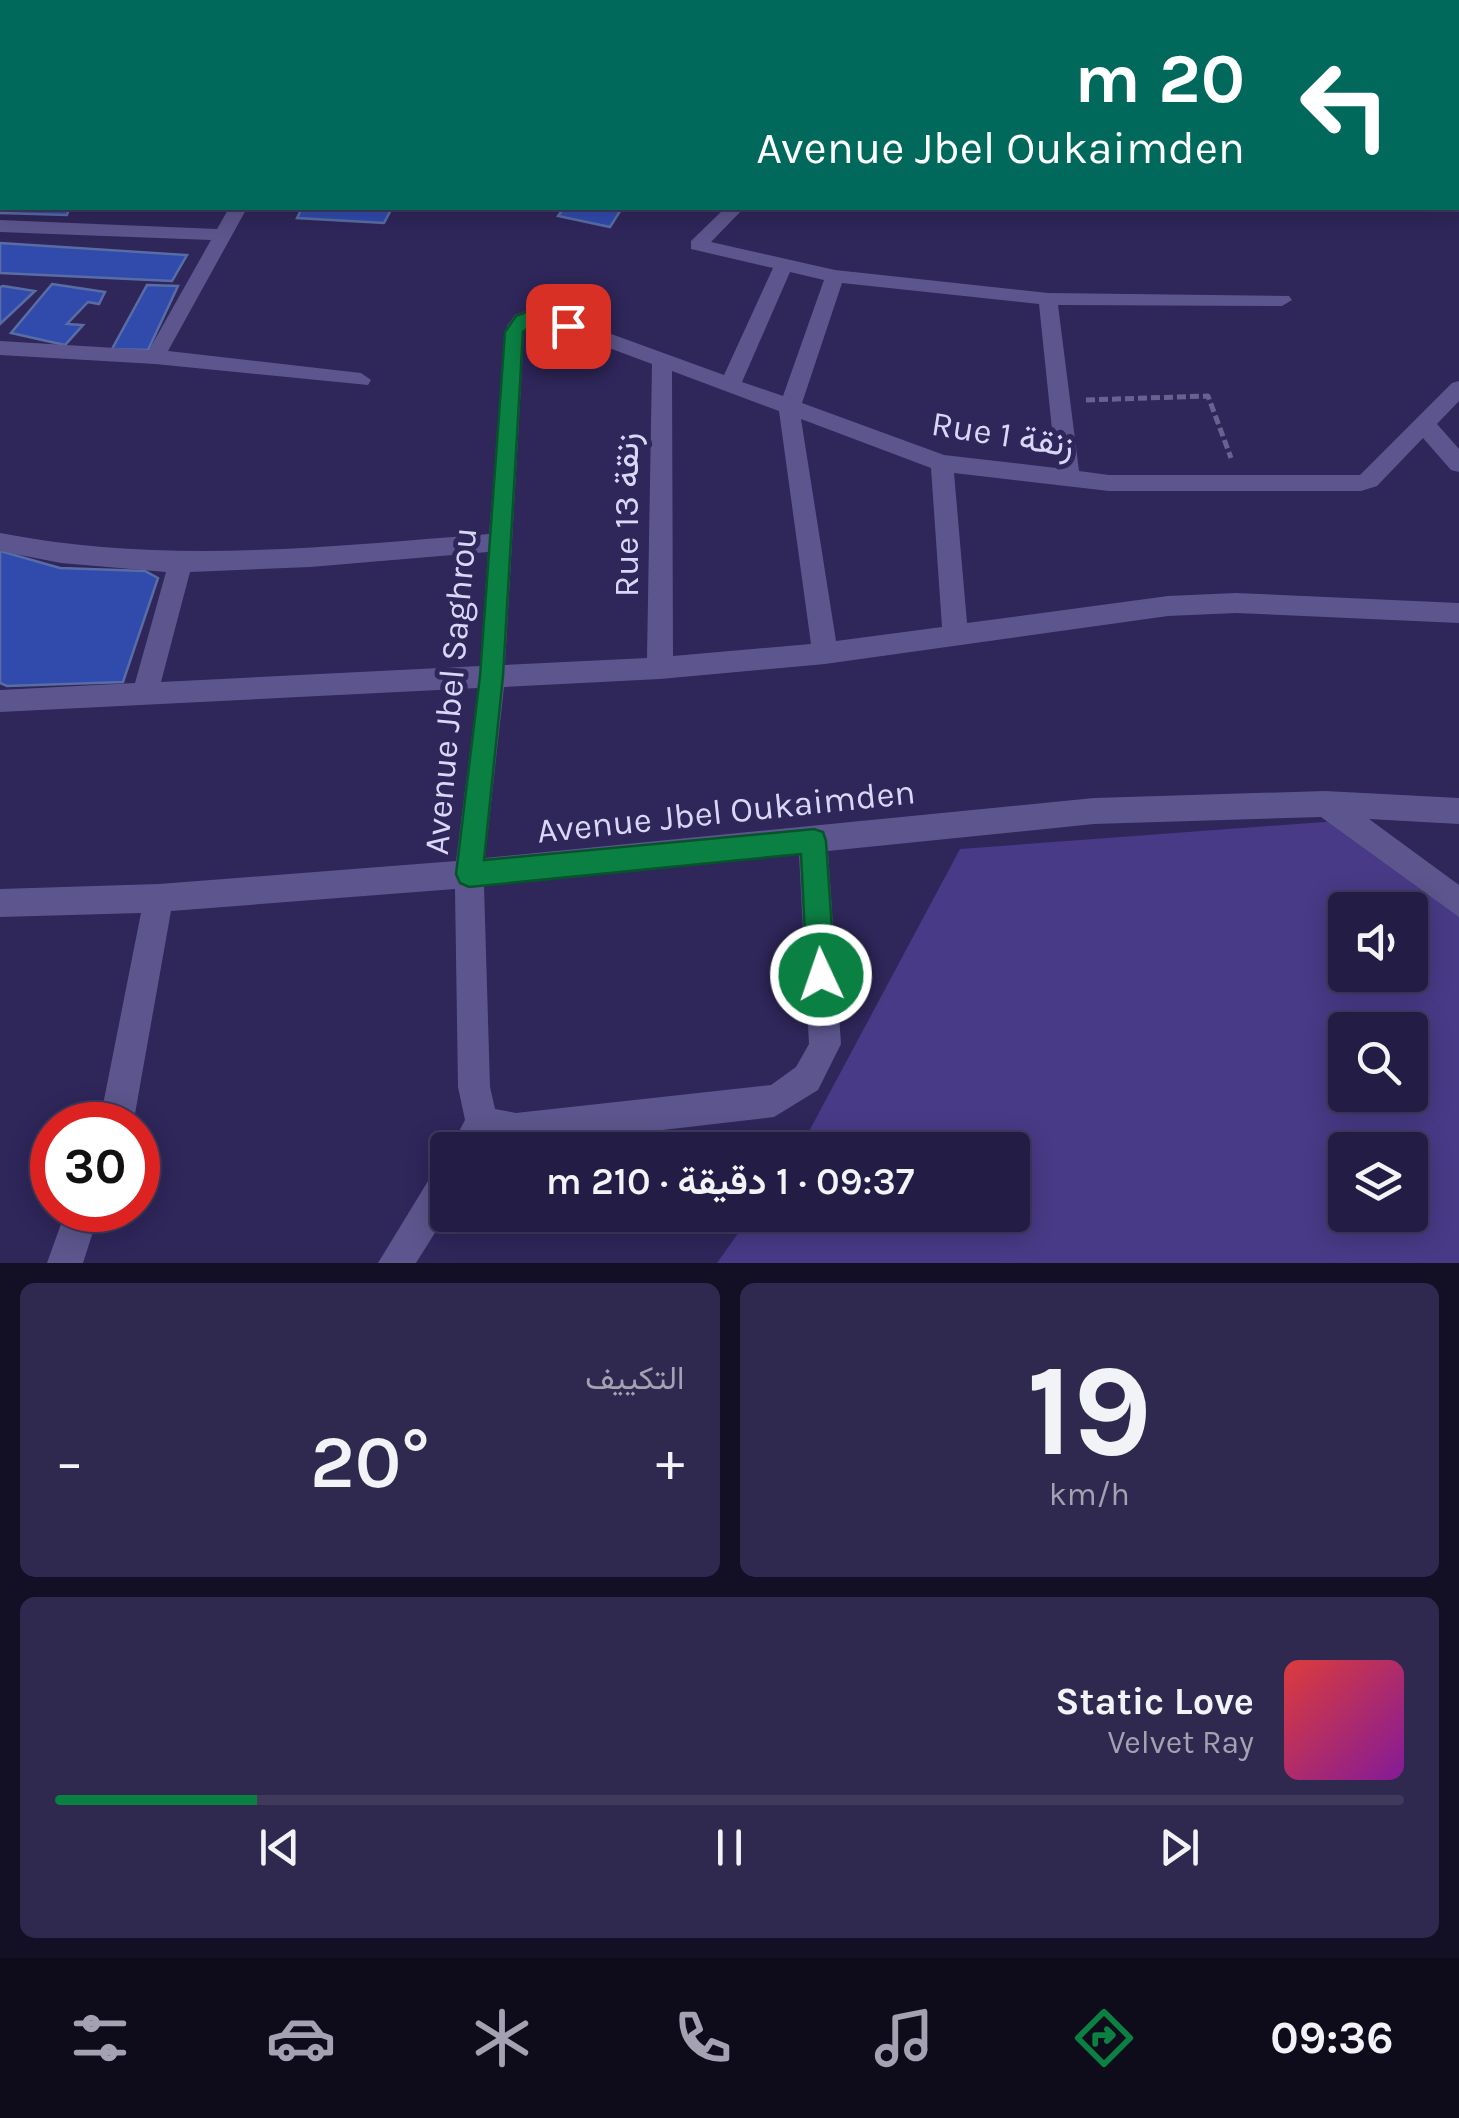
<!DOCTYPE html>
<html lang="ar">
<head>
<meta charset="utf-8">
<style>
	body { margin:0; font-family:Karla,Vazirmatn,sans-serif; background:#2f294f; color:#f1f3f6; direction:rtl; height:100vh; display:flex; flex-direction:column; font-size:38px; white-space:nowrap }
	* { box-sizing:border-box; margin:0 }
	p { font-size:32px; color:#a3a1b2 }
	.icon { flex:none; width:55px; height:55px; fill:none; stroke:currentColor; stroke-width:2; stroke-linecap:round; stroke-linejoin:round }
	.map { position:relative; height:1263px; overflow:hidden; direction:ltr }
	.details { display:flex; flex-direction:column; gap:20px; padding:20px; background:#130f25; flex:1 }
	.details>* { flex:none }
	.guide { position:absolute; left:0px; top:0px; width:1460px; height:210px; box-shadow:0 5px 25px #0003,0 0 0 2px #403a5d; direction:rtl; background:#00695c; color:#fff; overflow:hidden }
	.buttons { position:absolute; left:1328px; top:892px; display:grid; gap:20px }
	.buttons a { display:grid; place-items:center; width:100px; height:100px; border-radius:10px; background:#231c44; box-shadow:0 5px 25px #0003,0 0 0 2px #403a5d; font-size:50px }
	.speed { position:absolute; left:30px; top:1102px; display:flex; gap:20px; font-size:50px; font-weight:700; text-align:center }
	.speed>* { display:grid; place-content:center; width:130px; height:130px; border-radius:50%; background:#231c44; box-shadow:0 5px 25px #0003,0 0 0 2px #403a5d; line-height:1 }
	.speed .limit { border:15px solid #d22; background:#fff; color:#111 }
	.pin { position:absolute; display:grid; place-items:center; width:85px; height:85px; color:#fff; margin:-42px; border-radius:20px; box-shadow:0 5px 15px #0006 }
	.me { position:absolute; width:110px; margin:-55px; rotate:357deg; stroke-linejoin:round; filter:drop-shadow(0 0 8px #0008) }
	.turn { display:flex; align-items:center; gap:35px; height:210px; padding:0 50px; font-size:45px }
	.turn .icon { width:130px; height:130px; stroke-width:2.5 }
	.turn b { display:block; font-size:70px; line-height:85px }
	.big { font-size:75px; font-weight:600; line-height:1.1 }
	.details .card { flex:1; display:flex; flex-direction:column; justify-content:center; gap:15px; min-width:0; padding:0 35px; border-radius:15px; background:#2f294f }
	.details .dial { align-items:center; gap:0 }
	.dial b { font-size:130px; line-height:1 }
	.song { display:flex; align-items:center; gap:30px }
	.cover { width:120px; height:120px; border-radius:15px; background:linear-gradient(135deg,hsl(0 70% 55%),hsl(290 70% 35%)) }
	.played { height:10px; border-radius:5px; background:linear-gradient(90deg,#0b8043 15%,#403a5d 15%) }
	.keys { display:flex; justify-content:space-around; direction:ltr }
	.heat { display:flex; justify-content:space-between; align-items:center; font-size:55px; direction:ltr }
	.details .tiles { flex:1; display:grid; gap:20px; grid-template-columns:1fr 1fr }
	.card:last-child { grid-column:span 2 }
	.trip { position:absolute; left:430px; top:1132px; width:600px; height:100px; border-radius:10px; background:#231c44; box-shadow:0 5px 25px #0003,0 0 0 2px #403a5d; font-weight:600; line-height:100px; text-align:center; direction:rtl }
	.tab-bar { display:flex; height:160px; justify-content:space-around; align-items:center; background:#0e0b1b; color:#a3a1b2 }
	.tab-bar .icon { width:70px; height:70px }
	.tab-bar .active { color:#0b8043 }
	.tab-bar b { font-size:45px; color:#f1f3f6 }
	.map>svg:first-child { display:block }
</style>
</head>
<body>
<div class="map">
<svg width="1459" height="1263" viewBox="0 0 1459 1263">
	<rect width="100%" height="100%" fill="#2f265a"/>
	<path fill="#483a86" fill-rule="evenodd" d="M 1337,821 L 1459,914 L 1459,1263 L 717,1263 L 751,1215 L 1012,1215 L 1012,1150 L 799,1150 L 960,849 ZM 1345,910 L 1410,910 L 1410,975 L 1345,975 ZM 1345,1030 L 1410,1030 L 1410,1095 L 1345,1095 ZM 1345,1150 L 1410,1150 L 1410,1215 L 1345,1215 Z"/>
	<g fill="#314bad" stroke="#596da4" stroke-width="2.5">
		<polygon points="205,0 312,0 204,2"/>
		<polygon points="0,173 2,208 69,208 67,215 0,213"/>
		<polygon points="302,208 392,208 384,223 297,218"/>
		<polygon points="564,208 622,208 610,227 558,216"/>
		<polygon points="0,243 187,255 172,281 0,273"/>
		<polygon points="52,284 105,292 99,304 88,302 67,324 83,325 65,345 11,333"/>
		<polygon points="147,285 178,286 148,350 112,349"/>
		<polygon points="3,286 35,291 0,324 0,287"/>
		<polygon points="0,551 60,568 145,571 158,578 123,682 7,686 0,683"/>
	</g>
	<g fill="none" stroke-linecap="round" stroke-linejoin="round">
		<polyline stroke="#696290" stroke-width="5" stroke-dasharray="9 4" stroke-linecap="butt" points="1086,400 1208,396 1231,458"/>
		<g fill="#5d568e" fill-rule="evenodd">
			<rect x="182" y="0" width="14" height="2"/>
			<polygon points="1194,0 1211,0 1212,2 1195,2"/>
			<polygon points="1409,0 1425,0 1426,2 1410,2"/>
			<polygon points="1458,27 1459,28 1459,38 1458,37"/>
			<rect x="0" y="47" width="2" height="10"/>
			<polygon points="1459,58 1459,68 1458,69 1458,59"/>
			<rect x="1458" y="143" width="1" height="12"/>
			<rect x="0" y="176" width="2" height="10"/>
			<polygon points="229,208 247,208 168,351 361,373 371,380 368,385 155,364 0,355 0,341 149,350 211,240 0,232 0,220 217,229"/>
			<path d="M 725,208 L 744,208 L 711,242 L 835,270 L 1048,293 L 1289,296 L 1292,300 L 1282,306 L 1058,305 L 1079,471 L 1109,475 L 1360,475 L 1452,383 L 1459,381 L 1459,401 L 1437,424 L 1459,449 L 1459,472 L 1451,470 L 1423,438 L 1377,486 L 1361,491 L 1109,491 L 954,473 L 967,623 L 1168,596 L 1236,593 L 1459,603 L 1459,623 L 1236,613 L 1168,616 L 825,664 L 660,679 L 504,687 L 485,858 L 1094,798 L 1325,791 L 1459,798 L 1459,824 L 1369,819 L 1459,885 L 1459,917 L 1321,817 L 1094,824 L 828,851 L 841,1044 L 818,1090 L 774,1117 L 516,1147 L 490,1141 L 485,1150 L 449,1150 L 465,1120 L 458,1087 L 455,889 L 171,911 L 133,1125 L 99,1125 L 141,913 L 0,917 L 0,889 L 159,884 L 456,861 L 478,688 L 0,712 L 0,690 L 135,683 L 166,572 L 61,563 L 0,551 L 0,533 C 166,565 322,547 489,534 L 507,326 L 515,315 L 537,307 L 724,375 L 773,268 L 691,249 L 691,241 ZM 790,272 L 824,280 L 783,396 L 742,382 ZM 842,283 L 1039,304 L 1056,468 L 944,455 L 802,403 ZM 537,321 L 652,364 L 647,658 L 505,665 L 524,332 ZM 672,371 L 779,411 L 811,644 L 673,656 ZM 801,419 L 931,468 L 942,627 L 836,641 ZM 488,552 L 480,666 L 161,682 L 190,572 L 310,567 ZM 799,854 L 809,1044 L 796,1067 L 771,1085 L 516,1113 L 495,1109 L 490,1087 L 484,886 Z"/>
			<polygon points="448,1163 448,1212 416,1263 378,1263 436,1168"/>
			<polygon points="66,1210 100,1210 83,1263 47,1263"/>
		</g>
	</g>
	<polygon fill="#0b8043" stroke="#07532c" stroke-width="2.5" points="537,308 577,326 568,332 537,321 523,332 503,676 484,860 814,829 823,832 826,841 835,975 831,985 821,989 811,985 807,975 801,854 469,887 460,883 456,874 480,676 505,332 516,316"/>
	<g text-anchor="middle" stroke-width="10" stroke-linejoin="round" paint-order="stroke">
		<g font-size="35" fill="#d9d7f8" stroke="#2f265a">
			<text transform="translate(1003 434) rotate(9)" y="12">Rue 1 زنقة</text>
			<text transform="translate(626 515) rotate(-90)" y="12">Rue 13 زنقة</text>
			<text transform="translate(450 691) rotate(-85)" y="12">Avenue Jbel Saghrou</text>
			<text transform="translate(726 811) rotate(-6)" y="12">Avenue Jbel Oukaimden</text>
		</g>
	</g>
</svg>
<div class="buttons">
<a><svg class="icon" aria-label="sound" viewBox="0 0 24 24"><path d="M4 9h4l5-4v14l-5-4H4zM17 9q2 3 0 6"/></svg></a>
<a><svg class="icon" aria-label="search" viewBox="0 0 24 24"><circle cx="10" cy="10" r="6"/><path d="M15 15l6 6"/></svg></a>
<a><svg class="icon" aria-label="layers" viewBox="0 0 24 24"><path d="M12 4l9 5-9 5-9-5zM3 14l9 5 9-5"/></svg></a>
</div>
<div class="speed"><div class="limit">30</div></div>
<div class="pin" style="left:568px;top:326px;background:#d93025"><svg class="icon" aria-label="arrive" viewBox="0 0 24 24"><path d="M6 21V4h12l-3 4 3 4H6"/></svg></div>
<svg class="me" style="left:821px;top:975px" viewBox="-20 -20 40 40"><circle r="17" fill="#0b8043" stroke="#fff" stroke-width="3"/><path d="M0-11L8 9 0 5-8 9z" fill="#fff"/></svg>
<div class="trip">09:37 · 1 دقيقة · 210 m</div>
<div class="guide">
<div class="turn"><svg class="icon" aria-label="left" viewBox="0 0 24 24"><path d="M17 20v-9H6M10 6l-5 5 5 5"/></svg><div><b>20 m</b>Avenue Jbel Oukaimden</div></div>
</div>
</div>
<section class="details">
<div class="tiles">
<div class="card dial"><b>19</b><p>km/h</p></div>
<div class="card"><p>التكييف</p>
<div class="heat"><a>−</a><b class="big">20°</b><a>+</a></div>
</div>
<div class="card">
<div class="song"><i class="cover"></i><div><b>Static Love</b><p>Velvet Ray</p></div></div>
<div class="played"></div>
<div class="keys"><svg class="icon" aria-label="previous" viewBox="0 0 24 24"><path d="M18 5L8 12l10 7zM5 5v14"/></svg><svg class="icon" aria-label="pause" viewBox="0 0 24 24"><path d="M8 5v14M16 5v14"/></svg><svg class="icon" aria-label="next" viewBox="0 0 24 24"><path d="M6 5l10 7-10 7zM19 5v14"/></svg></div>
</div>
</div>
</section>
<nav class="tab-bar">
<b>09:36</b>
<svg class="icon active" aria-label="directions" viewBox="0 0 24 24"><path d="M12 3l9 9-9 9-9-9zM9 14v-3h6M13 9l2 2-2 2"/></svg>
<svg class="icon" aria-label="music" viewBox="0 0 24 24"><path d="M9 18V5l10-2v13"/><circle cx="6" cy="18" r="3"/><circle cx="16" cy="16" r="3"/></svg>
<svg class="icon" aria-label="phone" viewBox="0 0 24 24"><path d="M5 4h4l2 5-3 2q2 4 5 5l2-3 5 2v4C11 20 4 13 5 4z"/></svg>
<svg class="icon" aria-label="climate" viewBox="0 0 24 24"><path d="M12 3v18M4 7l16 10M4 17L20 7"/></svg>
<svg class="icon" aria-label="car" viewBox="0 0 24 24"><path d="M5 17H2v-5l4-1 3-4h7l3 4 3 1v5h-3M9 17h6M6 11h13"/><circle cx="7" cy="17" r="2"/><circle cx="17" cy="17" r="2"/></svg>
<svg class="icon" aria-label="filters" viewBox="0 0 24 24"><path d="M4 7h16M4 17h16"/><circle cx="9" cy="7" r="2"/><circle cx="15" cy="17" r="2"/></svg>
</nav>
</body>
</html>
